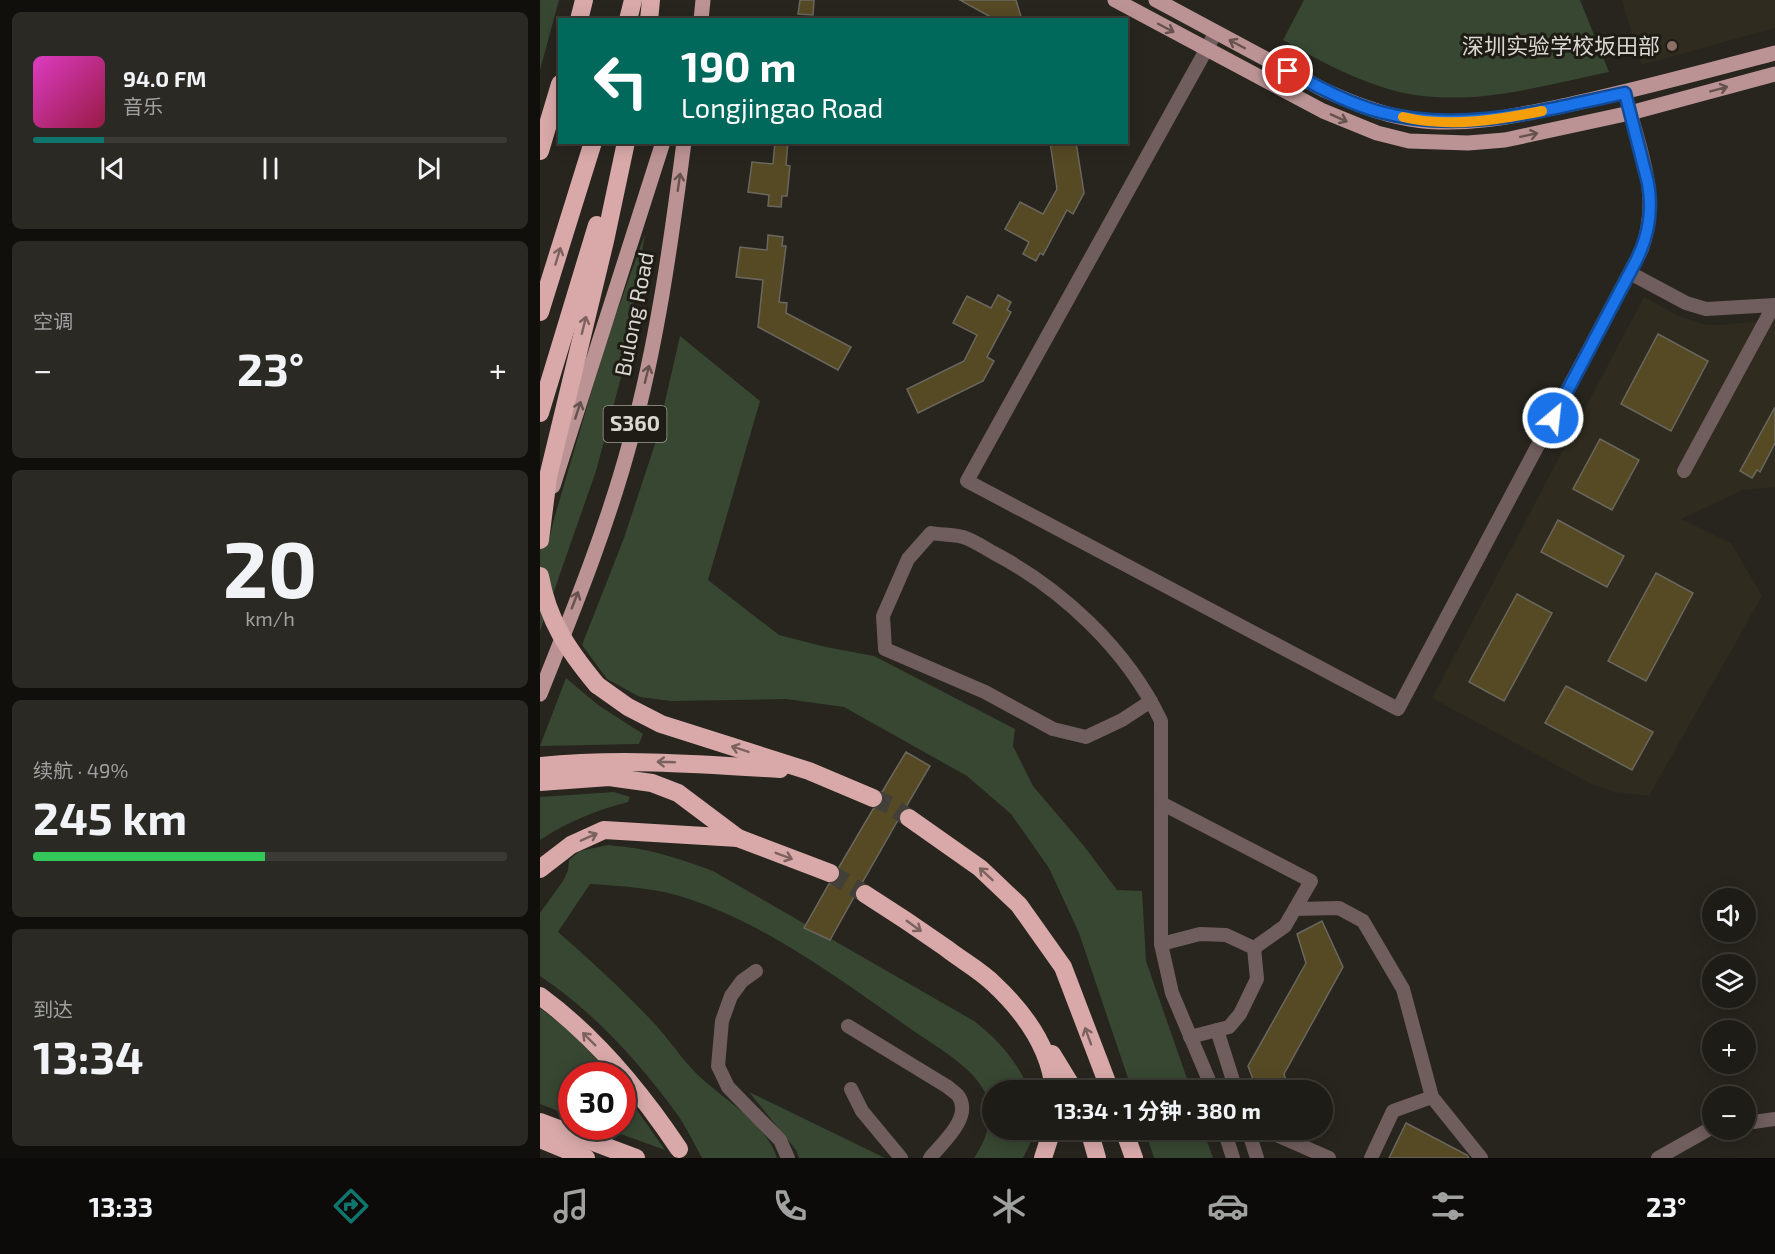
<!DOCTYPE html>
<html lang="zh">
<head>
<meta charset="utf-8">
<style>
	body { margin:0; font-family:"Exo 2","Noto Sans SC",sans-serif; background:#2a2923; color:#f1f3f6; height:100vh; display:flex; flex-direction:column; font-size:22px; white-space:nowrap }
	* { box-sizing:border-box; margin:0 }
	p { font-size:20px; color:#a0a1a1 }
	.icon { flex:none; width:33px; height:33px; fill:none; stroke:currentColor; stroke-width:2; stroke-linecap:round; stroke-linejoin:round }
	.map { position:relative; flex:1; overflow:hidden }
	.details { display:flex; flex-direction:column; gap:12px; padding:12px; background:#100f0c; width:540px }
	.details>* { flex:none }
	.guide { position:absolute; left:18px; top:18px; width:570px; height:126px; border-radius:0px; box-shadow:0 3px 15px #0003,0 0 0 2px #3b3a35; background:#00695c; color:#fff; overflow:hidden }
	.tools { position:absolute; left:1162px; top:888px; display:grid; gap:12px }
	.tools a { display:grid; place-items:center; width:54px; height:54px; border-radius:50%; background:#1d1c16; box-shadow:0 3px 15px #0003,0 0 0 2px #3b3a35; font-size:30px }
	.speed { position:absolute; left:18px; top:1062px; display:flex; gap:12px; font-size:30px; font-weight:700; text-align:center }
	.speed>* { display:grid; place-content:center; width:78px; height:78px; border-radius:50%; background:#1d1c16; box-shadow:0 3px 15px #0003,0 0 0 2px #3b3a35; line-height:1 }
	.speed .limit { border:9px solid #d22; background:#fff; color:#111 }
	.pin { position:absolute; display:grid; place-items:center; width:51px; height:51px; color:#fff; margin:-26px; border:3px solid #fff; border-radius:50%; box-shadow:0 2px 6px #0007 }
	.me { position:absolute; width:66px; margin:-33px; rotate:28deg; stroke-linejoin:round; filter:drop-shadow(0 0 4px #0008) }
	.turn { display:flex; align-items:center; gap:21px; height:126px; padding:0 24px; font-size:27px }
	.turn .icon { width:78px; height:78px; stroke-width:2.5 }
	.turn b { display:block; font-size:42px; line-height:51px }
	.big { font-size:45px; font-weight:700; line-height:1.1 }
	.details .widget { flex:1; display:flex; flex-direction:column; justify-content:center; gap:9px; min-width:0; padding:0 21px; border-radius:9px; background:#2a2923 }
	.details .dial { align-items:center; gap:0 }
	.dial b { font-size:78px; line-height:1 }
	.song { display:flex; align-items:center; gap:18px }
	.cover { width:72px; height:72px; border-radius:9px; background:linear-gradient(135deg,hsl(310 70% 55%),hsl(340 70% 35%)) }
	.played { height:6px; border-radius:3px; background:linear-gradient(90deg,#0f766e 15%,#3b3a35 15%) }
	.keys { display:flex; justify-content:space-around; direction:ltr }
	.heat { display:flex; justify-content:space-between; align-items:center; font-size:33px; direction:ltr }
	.charge { height:9px; border-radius:4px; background:linear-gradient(90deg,#34c759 49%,#3b3a35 0) }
	.trip { position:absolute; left:442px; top:1080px; width:351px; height:60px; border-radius:30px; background:#1d1c16; box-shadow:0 3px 15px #0003,0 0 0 2px #3b3a35; font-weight:700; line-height:60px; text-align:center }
	.menu { display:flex; height:96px; justify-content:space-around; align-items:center; background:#0c0b09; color:#a0a1a1 }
	.menu .icon { width:42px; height:42px }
	.menu .current { color:#0f766e }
	.menu b { font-size:27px; color:#f1f3f6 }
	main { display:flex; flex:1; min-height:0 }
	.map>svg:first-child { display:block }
</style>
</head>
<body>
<main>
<section class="details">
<div class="widget">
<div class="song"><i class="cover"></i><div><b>94.0 FM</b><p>音乐</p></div></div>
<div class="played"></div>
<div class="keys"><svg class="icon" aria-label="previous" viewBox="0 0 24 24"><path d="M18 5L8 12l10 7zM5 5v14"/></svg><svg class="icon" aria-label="pause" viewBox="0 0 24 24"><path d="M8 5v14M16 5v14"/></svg><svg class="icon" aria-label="next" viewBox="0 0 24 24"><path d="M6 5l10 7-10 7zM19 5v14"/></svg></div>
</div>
<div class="widget"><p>空调</p>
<div class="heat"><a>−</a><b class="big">23°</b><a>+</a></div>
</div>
<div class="widget dial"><b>20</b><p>km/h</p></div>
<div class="widget"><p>续航 · 49%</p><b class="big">245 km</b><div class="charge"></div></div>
<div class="widget"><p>到达</p><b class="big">13:34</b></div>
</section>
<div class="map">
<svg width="1235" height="1158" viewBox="0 0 1235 1158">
	<rect width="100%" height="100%" fill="#27251e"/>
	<g fill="#2f2b1e">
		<polygon points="1082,0 1235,0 1235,28 1101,65"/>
		<polygon points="1104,297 1139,316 1163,324 1176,325 1235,320 1235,487 1203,490 1141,519 1191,543 1222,596 1109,796 1075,792 1053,785 892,698"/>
	</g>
	<g fill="#374731">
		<polygon points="0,0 19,0 0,70"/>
		<path d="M 764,0 L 1040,0 L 1069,72 C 995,87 917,112 842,87 C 807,76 775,58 743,40 Z"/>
		<polygon points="105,234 83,370 56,471 0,631 0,541 9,540 14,519 66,342"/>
		<polygon points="140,336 220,401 168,580 239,635 286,647 334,656 475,729 473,746 493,786 544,846 577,890 602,891 606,961 651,1090 592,1090 539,933 509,868 471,814 427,776 304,707 246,699 131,701 100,697 67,679 42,645 84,538 116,441"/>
		<polygon points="26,678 58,705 103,734 99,744 0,746"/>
		<path d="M 74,792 L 90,797 L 88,802 C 57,810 27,822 0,840 L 0,797 Z"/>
		<path d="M 68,845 C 107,848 136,857 173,871 L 434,1021 C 460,1041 476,1061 490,1090 L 453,1090 L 453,1130 L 493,1130 L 490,1144 L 483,1158 L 434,1158 C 446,1141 456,1114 446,1094 C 431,1064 394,1046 368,1027 C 299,979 229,926 149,899 C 117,888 84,886 50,884 L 18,932 C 50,960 82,989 111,1020 C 126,1035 138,1054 152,1069 C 178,1097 225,1120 237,1158 L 162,1158 C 154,1143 146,1127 137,1114 C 99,1062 54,1012 0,976 L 0,913 L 23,881 L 28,870 L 29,860 L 40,851 Z"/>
		<polygon points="0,1008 33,1034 71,1075 32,1076 31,1116 0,1104"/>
		<polygon points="83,1090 125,1150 61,1127 82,1126"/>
		<polygon points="209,1092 345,1158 259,1158 256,1150"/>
		<polygon points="605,1130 663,1130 673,1158 614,1158"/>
	</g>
	<g fill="#564a25" stroke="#6a675f" stroke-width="1.5">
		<polygon points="260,0 274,0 273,15 258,14"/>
		<polygon points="420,0 476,0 482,20 456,20"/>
		<polygon points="235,142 248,142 246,165 250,166 247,196 242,196 241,207 228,206 229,195 208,192 212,162 233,164"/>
		<polygon points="510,142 536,142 544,193 533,214 527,210 503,255 500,253 496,261 483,254 489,242 465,229 480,202 503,214 517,189"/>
		<polygon points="228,235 243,237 242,246 246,246 239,302 247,303 246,313 311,347 298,370 218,327 223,280 196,277 200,247 227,250"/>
		<polygon points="458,295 471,302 467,310 471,312 447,357 454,361 443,381 378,413 367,389 424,361 437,335 413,323 427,296 451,308"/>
		<polygon points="1118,334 1168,361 1131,431 1081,404"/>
		<polygon points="1235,407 1235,443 1220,472 1217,470 1212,478 1200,471"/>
		<polygon points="1060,439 1099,460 1072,510 1033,489"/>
		<polygon points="1018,520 1084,556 1067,587 1001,552"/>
		<polygon points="1116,573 1153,593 1106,681 1068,661"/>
		<polygon points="977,594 1012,613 964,701 929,682"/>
		<polygon points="1026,686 1113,732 1092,770 1005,723"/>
		<polygon points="366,752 390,766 366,807 360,812 358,820 322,883 315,889 314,897 290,940 264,928 289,884 297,882 300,878 299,867 333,809 339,807 343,803 342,792"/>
		<polygon points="782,921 803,967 744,1074 749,1090 717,1090 708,1066 766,963 757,934"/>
		<polygon points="866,1123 927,1155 929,1158 849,1158"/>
	</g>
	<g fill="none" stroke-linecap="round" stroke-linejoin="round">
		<g stroke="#424039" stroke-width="18" stroke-dasharray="18 9" stroke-linecap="butt">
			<polyline points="333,798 350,805 369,818"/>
			<polyline points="290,873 325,894"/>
		</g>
		<g stroke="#705d5d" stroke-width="14">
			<path d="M 676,32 L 427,481 L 858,709 L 1102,249 C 1121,193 1099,147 1085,93"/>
			<polyline points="1090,273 1146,303 1166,309 1235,305"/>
			<polyline points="1144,471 1234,305"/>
			<path d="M 611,701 L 582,720 L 546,737 L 513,729 L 445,692 L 345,649 L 343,616 L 368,559 L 391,533 C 401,535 413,534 423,537 C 433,540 443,547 452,552 C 521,588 587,649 621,721 L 621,944 L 632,993 L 673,1090"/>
			<polyline points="621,803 771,881 745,926 714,948"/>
			<polyline points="755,909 799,908 823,921 863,989 892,1097 941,1158"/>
			<polyline points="621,944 660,934 686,935 714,948 717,979 700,1014 689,1027 650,1037"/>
			<polyline points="216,971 202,981 191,996 182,1021 178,1066 188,1087 240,1140 248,1158"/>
			<path d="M 308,1026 L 408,1087 C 411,1090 417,1093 419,1097 C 432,1118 402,1143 390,1158"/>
			<polyline points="677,1030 696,1090"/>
			<polyline points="311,1089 322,1111 361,1158"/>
			<polyline points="1206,1123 1235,1119"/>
			<polyline points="684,1130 693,1158"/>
			<polyline points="708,1130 717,1158"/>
			<polyline points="725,1130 789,1158"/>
			<polyline points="831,1158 853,1111 892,1097"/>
			<polyline points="1118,1158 1173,1127"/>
		</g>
		<g stroke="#bb9394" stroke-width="15">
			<polyline points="575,0 783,111 837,133 869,141 928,143 965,140 1090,113 1235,74"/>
			<path d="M 616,0 L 784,90 C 811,102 839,114 870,119 C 923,128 975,116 1027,105 C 1097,90 1166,71 1235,53"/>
			<polyline points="161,20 163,0"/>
			<polyline points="13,486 123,142"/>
			<path d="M 0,694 C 33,611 67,528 90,442 C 117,344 131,243 144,142"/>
		</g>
		<g stroke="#d9a9a9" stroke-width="18">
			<polyline points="39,20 44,0"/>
			<polyline points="88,20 93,0"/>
			<polyline points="109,20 111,0"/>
			<polyline points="0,151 20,84"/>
			<polyline points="0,312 53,142"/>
			<polyline points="0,413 57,225"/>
			<polyline points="0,540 8,477 65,241 86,142"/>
			<polyline points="57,685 88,707 121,724 269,771 333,798"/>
			<path d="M 0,766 C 80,758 160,764 240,769"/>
			<polyline points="0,782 69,777 112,783 138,793 198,838 290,873"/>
			<polyline points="369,818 440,868 479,905 523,967 570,1090"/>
			<polyline points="0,869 31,845 64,830 198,838"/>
			<path d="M 325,894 C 352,911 379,929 406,948 C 421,960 440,970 454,984 C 485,1013 510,1048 514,1090"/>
			<path d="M 0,996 C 56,1037 101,1092 139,1149"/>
			<polyline points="512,1054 534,1090"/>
			<polyline points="0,1122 96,1158"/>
			<polyline points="549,1130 557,1158"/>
			<polyline points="584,1130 594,1158"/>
			<polyline points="0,1139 46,1158"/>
			<polyline points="503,1158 512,1130"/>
		</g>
		<path stroke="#d9a9a9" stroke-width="18" d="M 0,576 C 8,621 28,650 57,685"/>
	</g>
	<defs><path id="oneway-shaft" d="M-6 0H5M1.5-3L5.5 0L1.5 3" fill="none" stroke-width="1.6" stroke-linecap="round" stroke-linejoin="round" transform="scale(1.5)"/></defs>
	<g stroke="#65524e">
		<use href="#oneway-shaft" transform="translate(626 28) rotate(28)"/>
		<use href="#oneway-shaft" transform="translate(697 44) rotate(-152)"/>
		<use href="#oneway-shaft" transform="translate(1179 89) rotate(-15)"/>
		<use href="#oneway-shaft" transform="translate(799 118) rotate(24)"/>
		<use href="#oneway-shaft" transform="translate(989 135) rotate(-12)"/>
		<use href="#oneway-shaft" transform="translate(139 182) rotate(-82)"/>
		<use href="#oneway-shaft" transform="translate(107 374) rotate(-76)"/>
		<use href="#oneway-shaft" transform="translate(38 410) rotate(-72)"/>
		<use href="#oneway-shaft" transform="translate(35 600) rotate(-69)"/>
	</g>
	<g stroke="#7c625f">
		<use href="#oneway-shaft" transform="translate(18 256) rotate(-73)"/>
		<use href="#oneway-shaft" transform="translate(44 325) rotate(-76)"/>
		<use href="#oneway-shaft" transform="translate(200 749) rotate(-162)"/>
		<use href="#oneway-shaft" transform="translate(126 762) rotate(-178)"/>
		<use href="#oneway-shaft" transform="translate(49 837) rotate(-24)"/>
		<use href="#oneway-shaft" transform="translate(244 856) rotate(21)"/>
		<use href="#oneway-shaft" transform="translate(446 874) rotate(-137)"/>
		<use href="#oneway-shaft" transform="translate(374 926) rotate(36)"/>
		<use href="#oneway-shaft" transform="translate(548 1036) rotate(-110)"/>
		<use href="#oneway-shaft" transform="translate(49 1039) rotate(-135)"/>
	</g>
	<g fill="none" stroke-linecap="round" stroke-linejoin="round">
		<g stroke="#114b97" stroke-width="15">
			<path id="route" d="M 748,71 C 777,86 807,103 840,112 C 923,134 1003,110 1085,93 L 1108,183 C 1113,211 1109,235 1096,261 L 1013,418"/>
		</g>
		<use href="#route" stroke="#1a73e8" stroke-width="10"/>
		<path stroke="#f59e0b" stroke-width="10" d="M 863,117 C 908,128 957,120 1002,111"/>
	</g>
	<circle fill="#8d6e63" stroke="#1e1c15" stroke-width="2" cx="1132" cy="46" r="6"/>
	<g text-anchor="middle" stroke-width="6" stroke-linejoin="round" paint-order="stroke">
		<rect fill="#1e1c15" stroke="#a1a09a" stroke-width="1.5" x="63.5" y="406" width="63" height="36" rx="4.5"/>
		<g font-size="21" font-weight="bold" fill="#d9d8d3">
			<text x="95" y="431">S360</text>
		</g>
		<g font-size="22" fill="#d9d8d3" stroke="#1e1c15" text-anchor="end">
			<text x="1120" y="54">深圳实验学校坂田部</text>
		</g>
		<g font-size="22" fill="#d9d8d3" stroke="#1e1c15">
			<text transform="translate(94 314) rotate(-79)" y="8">Bulong Road</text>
		</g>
	</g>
</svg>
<div class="tools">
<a><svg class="icon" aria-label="sound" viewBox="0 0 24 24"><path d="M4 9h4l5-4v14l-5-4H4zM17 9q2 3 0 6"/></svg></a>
<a><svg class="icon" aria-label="layers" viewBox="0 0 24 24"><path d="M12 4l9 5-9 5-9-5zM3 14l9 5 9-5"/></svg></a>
<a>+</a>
<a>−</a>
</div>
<div class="speed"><div class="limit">30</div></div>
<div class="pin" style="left:748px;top:71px;background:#d93025"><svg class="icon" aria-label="arrive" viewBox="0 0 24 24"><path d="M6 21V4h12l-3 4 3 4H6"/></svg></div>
<svg class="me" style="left:1013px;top:418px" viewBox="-20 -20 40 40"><circle r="17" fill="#1a73e8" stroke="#fff" stroke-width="3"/><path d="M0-11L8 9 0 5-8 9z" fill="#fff"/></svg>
<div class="trip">13:34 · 1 分钟 · 380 m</div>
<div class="guide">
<div class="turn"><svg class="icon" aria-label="left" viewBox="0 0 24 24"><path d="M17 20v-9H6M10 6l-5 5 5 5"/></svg><div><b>190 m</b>Longjingao Road</div></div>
</div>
</div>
</main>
<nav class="menu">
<b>13:33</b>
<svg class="icon current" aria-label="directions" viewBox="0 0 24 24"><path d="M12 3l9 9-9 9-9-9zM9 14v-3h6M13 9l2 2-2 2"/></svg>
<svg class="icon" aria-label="music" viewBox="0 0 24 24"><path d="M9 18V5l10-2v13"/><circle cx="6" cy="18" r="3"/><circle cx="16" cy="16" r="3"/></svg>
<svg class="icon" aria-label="phone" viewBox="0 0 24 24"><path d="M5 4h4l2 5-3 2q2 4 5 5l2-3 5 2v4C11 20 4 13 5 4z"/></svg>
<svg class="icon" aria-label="climate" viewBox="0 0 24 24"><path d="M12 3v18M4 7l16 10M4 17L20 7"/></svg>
<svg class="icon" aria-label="car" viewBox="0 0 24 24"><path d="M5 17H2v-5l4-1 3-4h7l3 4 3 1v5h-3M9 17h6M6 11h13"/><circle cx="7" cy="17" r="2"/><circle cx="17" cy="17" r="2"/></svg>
<svg class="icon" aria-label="filters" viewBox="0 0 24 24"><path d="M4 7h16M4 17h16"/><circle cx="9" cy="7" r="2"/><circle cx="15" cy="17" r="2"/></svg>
<b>23°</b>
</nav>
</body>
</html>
